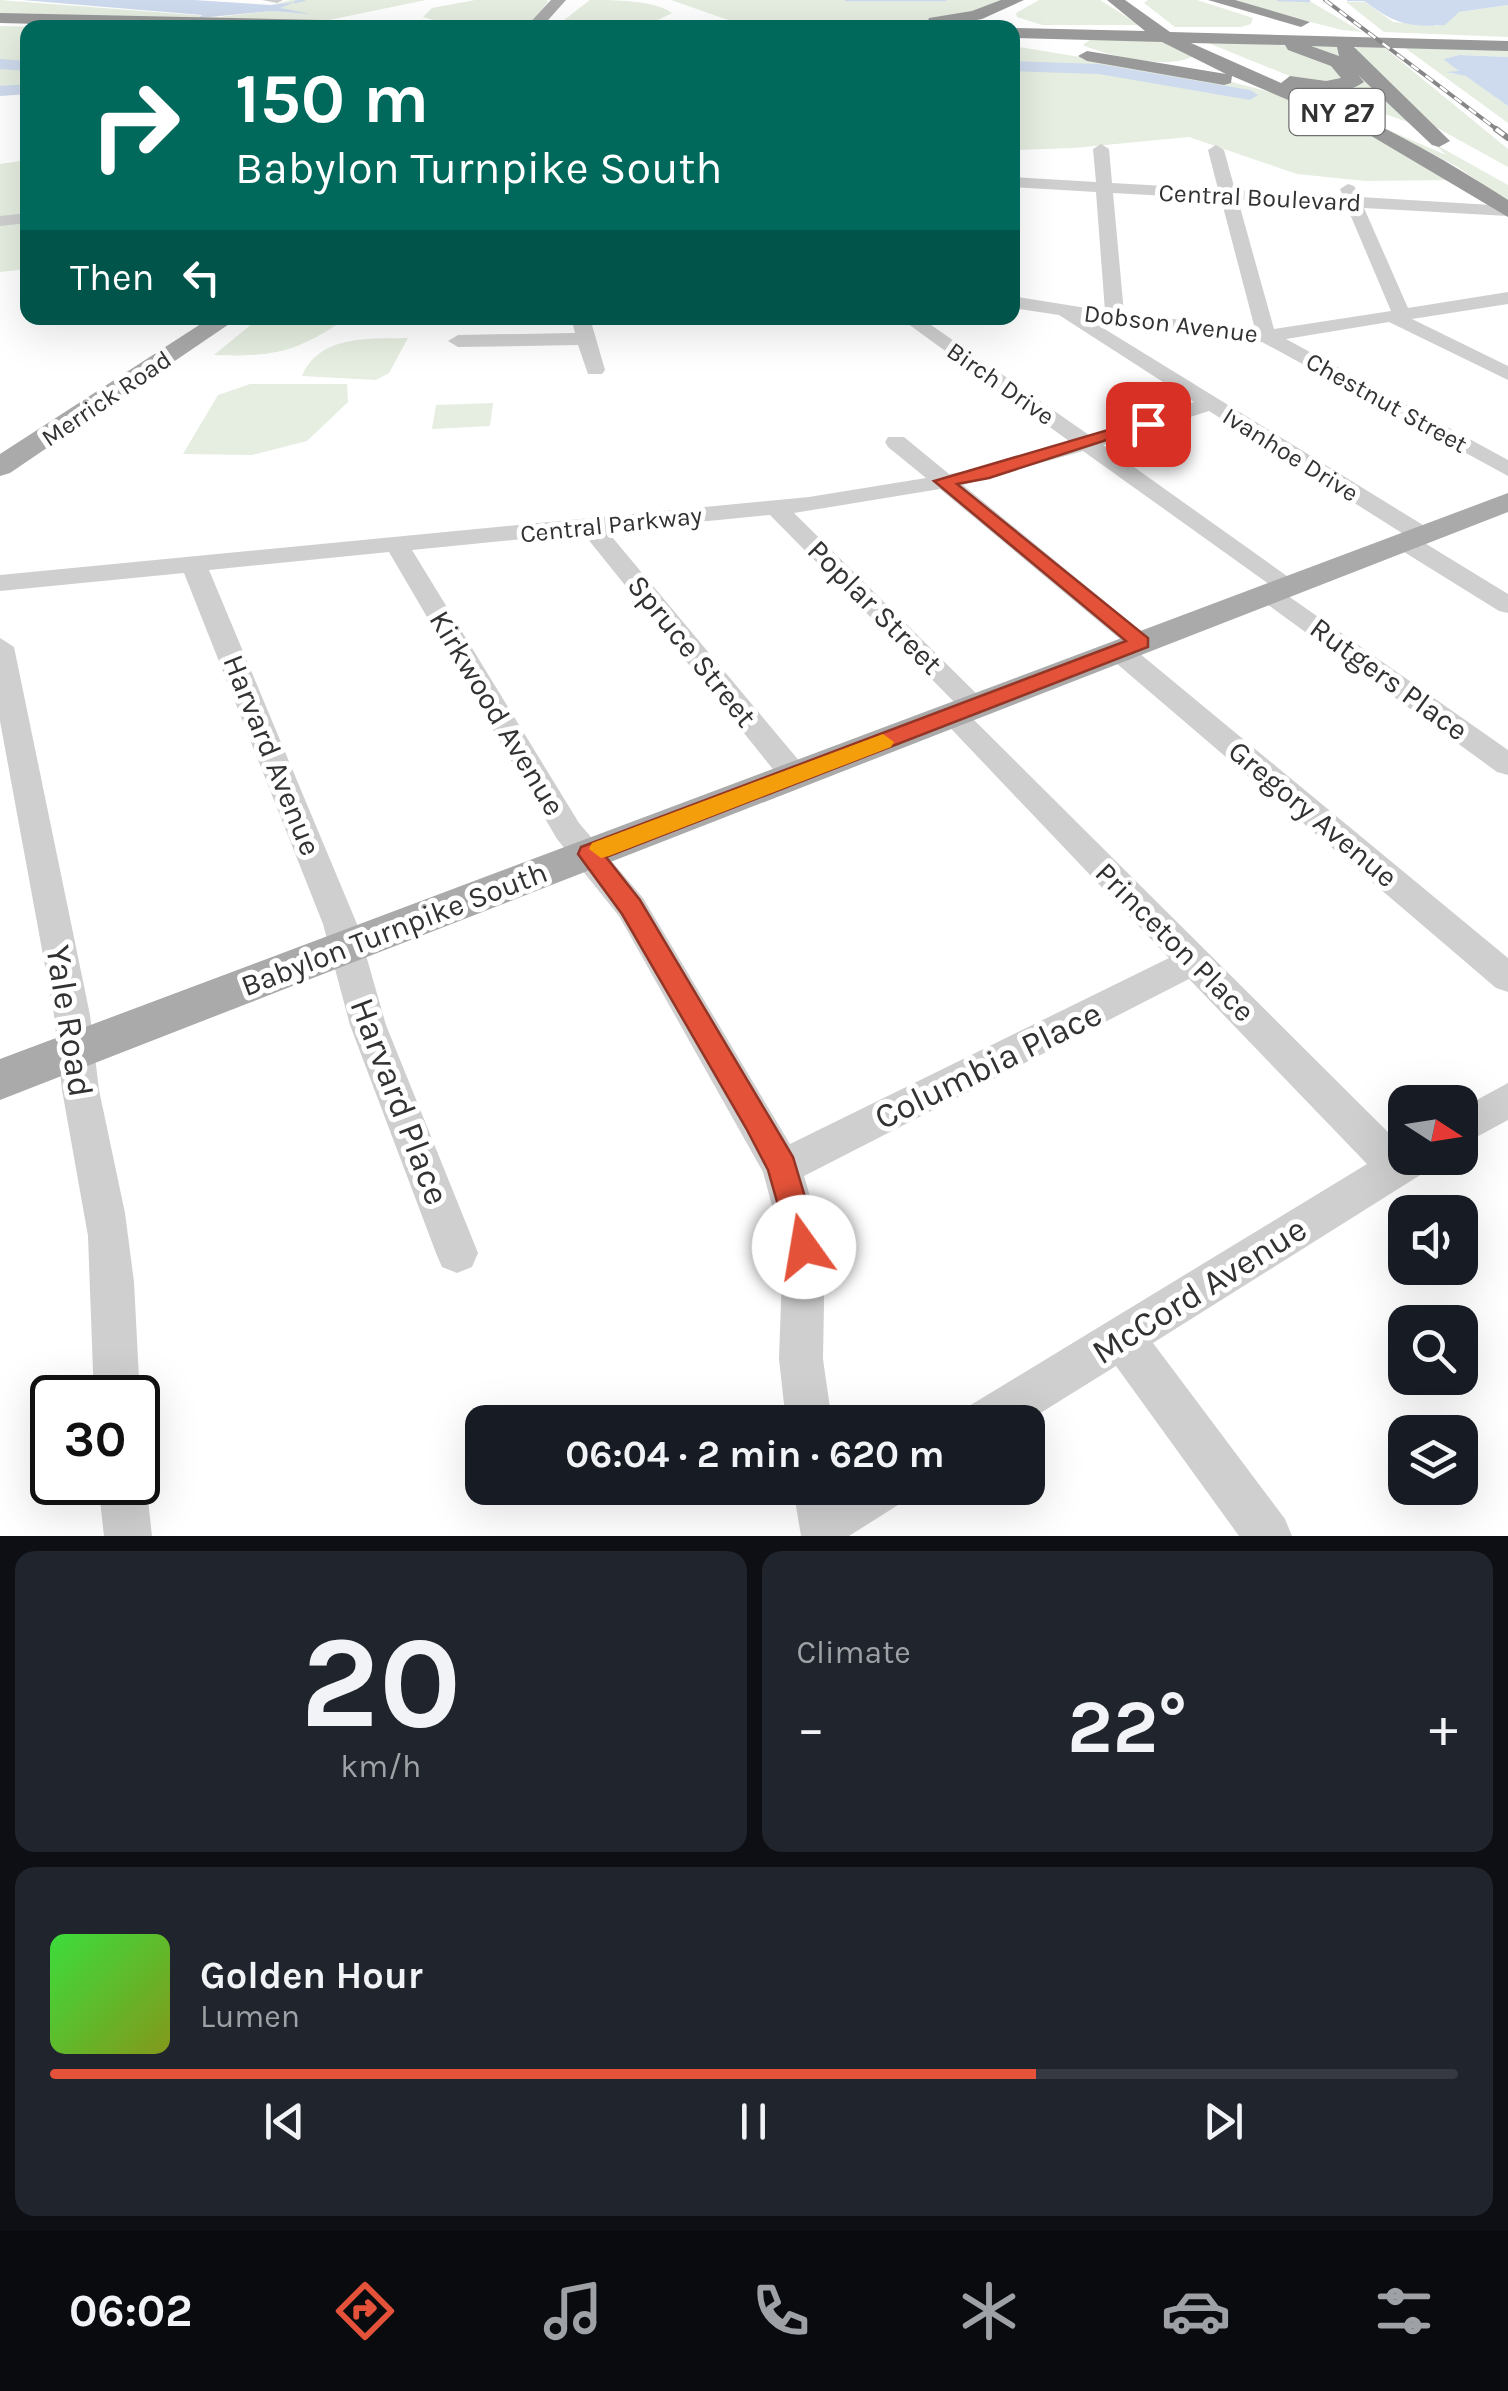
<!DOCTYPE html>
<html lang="en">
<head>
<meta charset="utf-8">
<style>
	body { margin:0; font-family:Karla,sans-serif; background:#20242c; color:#f1f3f6; height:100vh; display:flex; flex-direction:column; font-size:38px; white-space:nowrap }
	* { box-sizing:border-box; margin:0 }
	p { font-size:32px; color:#9ea1a6 }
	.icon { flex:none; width:55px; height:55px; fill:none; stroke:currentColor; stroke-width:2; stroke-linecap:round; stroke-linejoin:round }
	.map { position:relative; height:1536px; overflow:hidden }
	.details { display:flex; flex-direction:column; gap:15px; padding:15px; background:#0d0f14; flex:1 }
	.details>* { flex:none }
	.top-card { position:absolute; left:20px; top:20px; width:1000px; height:305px; border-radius:20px; box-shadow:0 10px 40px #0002; background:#00695c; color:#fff; overflow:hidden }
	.needle { width:65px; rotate:102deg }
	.fabs { position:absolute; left:1388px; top:1085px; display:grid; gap:20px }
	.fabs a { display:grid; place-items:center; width:90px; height:90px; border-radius:20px; background:#171b24; box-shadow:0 10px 40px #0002; font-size:50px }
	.speed { position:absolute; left:30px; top:1375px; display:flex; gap:20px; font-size:50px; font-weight:700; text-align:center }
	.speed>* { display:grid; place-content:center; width:130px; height:130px; border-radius:50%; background:#171b24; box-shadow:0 10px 40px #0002; line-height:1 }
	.speed .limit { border:5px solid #111; border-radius:15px; background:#fff; color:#111 }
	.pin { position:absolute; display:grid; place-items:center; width:85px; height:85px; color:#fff; margin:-42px; border-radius:20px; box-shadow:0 5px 15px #0006 }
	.me { position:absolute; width:110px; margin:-55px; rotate:347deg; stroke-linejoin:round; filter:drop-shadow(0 0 8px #0008) }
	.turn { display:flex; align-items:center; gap:35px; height:210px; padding:0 50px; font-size:45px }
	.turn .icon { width:130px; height:130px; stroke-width:2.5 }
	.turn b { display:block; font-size:70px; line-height:85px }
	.then { display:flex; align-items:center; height:95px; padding:0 50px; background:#0003; gap:20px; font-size:38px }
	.big { font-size:75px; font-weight:700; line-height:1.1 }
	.details .widget { flex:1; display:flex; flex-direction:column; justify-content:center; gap:15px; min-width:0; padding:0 35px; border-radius:20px; background:#20242c }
	.details .dial { align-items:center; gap:0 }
	.dial b { font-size:130px; line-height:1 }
	.song { display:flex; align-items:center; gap:30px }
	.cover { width:120px; height:120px; border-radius:15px; background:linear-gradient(135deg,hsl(120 70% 55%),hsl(70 70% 35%)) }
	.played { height:10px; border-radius:5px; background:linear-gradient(90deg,#e35239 70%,#363941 70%) }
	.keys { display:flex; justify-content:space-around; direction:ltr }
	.heat { display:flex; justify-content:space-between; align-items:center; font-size:55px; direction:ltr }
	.details .tiles { flex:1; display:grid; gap:15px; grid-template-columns:1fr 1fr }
	.widget:last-child { grid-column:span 2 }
	.trip { position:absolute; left:465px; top:1405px; width:580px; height:100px; border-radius:20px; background:#171b24; box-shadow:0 10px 40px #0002; font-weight:700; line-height:100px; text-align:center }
	.dock { display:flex; height:160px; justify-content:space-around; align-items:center; background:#090b0e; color:#9ea1a6 }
	.dock .icon { width:70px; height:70px }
	.dock .on { color:#e35239 }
	.dock b { font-size:45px; color:#f1f3f6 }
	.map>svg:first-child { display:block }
</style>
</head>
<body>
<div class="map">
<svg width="1508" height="1536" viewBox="0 0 1508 1536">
	<rect width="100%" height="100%" fill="#fff"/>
	<g fill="#e5eee1">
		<polygon points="0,0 219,17 271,11 297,13 278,8 287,3 271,5 291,0 426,0 324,21 0,16"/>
		<polygon points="475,0 547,0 548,2 535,19 527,24 444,23 423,17 432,8"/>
		<path d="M 590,0 C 615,0 654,0 672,13 L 656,21 L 559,24 Z"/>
		<polygon points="671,0 1013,0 943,20 889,24 731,21"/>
		<polygon points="1039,0 1100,0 1139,25 1042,25 1017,17 1016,13"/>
		<polygon points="1148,0 1197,0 1253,18 1251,24 1241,27 1175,27 1144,3"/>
		<polygon points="1226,0 1308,0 1362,32 1342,30"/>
		<polygon points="1346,2 1365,2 1393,22 1438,26 1459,12 1508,5 1508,37 1384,32"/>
		<polygon points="0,26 55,27 28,28 27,92 0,95"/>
		<path d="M 1091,39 L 1168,40 L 1194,55 C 1175,71 1106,56 1083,45 Z"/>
		<polygon points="1201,40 1292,46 1321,55 1351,81 1309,84"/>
		<polygon points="1283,41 1349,44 1416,125 1311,88 1360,79"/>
		<polygon points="1361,45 1381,45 1508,149 1508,167 1430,124 1353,49"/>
		<polygon points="1401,45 1508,48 1508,57 1459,55 1443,59 1461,72 1448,73 1466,75 1508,106 1508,123"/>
		<polygon points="1013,46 1232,82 1282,95 1400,148 1453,180 1365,181 1297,174 1189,137 1074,148 1013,150"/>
		<polygon points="1363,119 1446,155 1433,143 1508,185 1508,201 1456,166"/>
		<polygon points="27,160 27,216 0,220 0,164"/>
		<polygon points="27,219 27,269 0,272 0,223"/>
		<path d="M 259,318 L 347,318 C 296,352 276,357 214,355 Z"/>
		<path d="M 408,338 L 389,373 L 376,380 L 302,376 C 320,334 370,339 408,338 Z"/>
		<polygon points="250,384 347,384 348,402 307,441 252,455 183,454 218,395"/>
		<polygon points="493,403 490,426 432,429 436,405"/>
	</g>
	<g fill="#cedaed">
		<polygon points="22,0 194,0 271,5 295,2 280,8 311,14 271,11 199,18 202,15"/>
		<path d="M 1363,0 L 1508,0 L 1508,5 L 1459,12 L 1445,25 C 1406,28 1392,22 1363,0 Z"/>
		<polygon points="1459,55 1508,57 1508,106 1466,76 1446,72 1459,71 1443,59"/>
	</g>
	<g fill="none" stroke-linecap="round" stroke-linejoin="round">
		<g stroke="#cedaed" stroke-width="2.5">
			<polyline points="846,0 945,0"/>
			<polyline points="1278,0 1309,1"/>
			<polyline points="1348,0 1372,0"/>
			<polyline points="295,2 304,0"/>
		</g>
		<g fill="#cedaed" fill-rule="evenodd">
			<polygon points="0,59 28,61 28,71 0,69"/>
			<polygon points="1012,61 1099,64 1250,90 1258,95 1250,100 1099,74 1012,71"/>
			<polygon points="28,84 28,94 0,96 0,86"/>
		</g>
		<g fill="#cfcfcf" fill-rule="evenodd">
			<polygon points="262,0 283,0 277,3"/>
			<path d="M 1101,144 L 1109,149 L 1112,183 L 1218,189 L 1208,150 L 1216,145 L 1224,150 L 1235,190 L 1343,196 L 1340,189 L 1348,184 L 1354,186 L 1360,197 L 1508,206 L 1508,216 L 1364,208 L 1408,308 L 1508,292 L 1508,304 L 1412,319 L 1508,366 L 1508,380 L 1389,322 L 1286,339 L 1508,460 L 1508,476 L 1262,342 L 1214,339 L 1090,320 L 1431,530 L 1434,535 L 1423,542 L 1508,594 L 1508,613 L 1499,611 L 1396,547 L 1393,542 L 1405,535 L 1209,411 L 1103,445 L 1301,586 L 1297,591 L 1284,593 L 1508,750 L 1508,775 L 1497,772 L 1260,599 L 1256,594 L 1260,589 L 1273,587 L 1083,451 L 963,485 L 1154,642 L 1151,648 L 1133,648 L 1508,958 L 1508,992 L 1496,988 L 1109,657 L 1105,651 L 1109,645 L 1127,645 L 940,489 L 794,513 L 989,706 L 985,713 L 967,713 L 1401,1145 L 1405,1143 L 1405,1158 L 1430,1158 L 1425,1172 L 1153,1343 L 1285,1519 L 1292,1536 L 1239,1536 L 1116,1366 L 1026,1422 L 962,1422 L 969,1406 L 1367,1164 L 1189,979 L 804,1176 L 825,1247 L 823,1359 L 832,1422 L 786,1422 L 779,1359 L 783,1247 L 763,1172 L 619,916 L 557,839 L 389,552 L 209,570 L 357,924 L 386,1025 L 478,1253 L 472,1267 L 457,1273 L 442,1267 L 436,1253 L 350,1025 L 323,924 L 184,573 L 0,591 L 0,575 L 809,497 L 926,478 L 888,447 L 885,442 L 888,437 L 904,437 L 949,474 L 980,469 L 1069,441 L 900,318 L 921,318 L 1089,435 L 1194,402 L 1059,315 L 1012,308 L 1012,296 L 1105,311 L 1096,192 L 1012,187 L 1012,177 L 1096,182 L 1093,149 ZM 1113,193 L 1221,199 L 1255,329 L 1124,313 ZM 1238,200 L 1347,207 L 1391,311 L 1274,329 ZM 770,515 L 960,708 L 942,708 L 938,715 L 1169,958 L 790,1144 L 643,898 L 579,823 L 412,550 L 583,533 L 784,783 L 795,787 L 806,783 L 810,776 L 806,769 L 607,531 Z"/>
			<polygon points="28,213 28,223 0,226 0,216"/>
			<polygon points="571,318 590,318 605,370 602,374 588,374 578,345 458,347 448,341 458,335 575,333"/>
			<polygon points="0,638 14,647 90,1015 99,1090 125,1213 134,1282 140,1398 138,1403 138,1398 94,1398 88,1236 62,1090 54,1015 0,721"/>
			<polygon points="1508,1083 1508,1120 1460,1146 1460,1109"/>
			<polygon points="138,1465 146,1482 152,1536 104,1536 98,1482 138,1482"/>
			<polygon points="793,1488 905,1488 898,1505 849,1536 801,1536"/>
		</g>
		<g fill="#aaa" fill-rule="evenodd">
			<polygon points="551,0 566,0 541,28 525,28"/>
			<polygon points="210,318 238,318 10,473 0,476 0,454"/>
			<polygon points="1508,493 1508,512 0,1100 0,1059"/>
		</g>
		<g fill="#999" fill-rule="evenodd">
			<polygon points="1001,0 1024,0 982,19 960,23 975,28 200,28 0,23 0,13 322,20 927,23 929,18 972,11"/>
			<path d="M 1107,0 L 1125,0 L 1170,32 L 1508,41 L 1508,51 L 1354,47 L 1446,137 L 1450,141 L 1439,147 L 1432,145 L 1358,75 L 1364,82 C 1345,96 1318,92 1296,89 C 1372,118 1440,156 1508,200 L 1508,217 L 1368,134 L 1232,76 L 1231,83 L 1224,85 L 1087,61 L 1078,56 L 1087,51 L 1226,74 L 1162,42 L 1012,38 L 1012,28 L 1145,31 ZM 1191,43 L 1285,45 L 1288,50 L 1331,66 L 1341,78 L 1326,81 L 1290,76 L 1281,83 ZM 1311,46 L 1337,47 L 1339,56 Z"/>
			<polygon points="1208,0 1235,0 1310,22 1301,27"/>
		</g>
		<g stroke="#878787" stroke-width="4">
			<polyline id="rail-far1" points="1325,0 1499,131"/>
		</g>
		<g stroke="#878787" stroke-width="6">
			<polyline id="rail" points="1496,129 1508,138"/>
		</g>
		<use href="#rail-far1" stroke="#fff" stroke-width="2.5" stroke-dasharray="9" stroke-linecap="butt"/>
		<use href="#rail" stroke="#fff" stroke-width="4" stroke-dasharray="10" stroke-linecap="butt"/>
	</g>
	<polygon fill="#e35239" stroke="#943525" stroke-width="2.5" points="1142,420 1156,424 989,478 957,484 1148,638 1148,647 606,857 640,900 793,1157 820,1247 815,1258 804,1262 793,1258 768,1170 746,1128 622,914 578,854 581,847 1126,641 934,481"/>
	<polygon fill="#f59e0b" points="883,734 894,742 891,747 609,856 601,858 589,849 592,843"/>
	<g text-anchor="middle" stroke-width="10" stroke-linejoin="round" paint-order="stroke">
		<g font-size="25" fill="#323232" stroke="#fff">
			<text transform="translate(1260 197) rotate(3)" y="9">Central Boulevard</text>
			<text transform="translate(1171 323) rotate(7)" y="9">Dobson Avenue</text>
			<text transform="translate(1001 383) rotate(35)" y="9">Birch Drive</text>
			<text transform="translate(106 398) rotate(-34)" y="9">Merrick Road</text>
			<text transform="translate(1387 402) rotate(29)" y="9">Chestnut Street</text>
			<text transform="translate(1291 454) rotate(32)" y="9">Ivanhoe Drive</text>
			<text transform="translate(611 524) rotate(-6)" y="9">Central Parkway</text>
		</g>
		<rect fill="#fff" stroke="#707070" stroke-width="2.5" x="1289.5" y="89" width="95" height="46" rx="8"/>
		<g font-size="28" font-weight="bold" fill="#323232">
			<text x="1337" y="122">NY 27</text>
		</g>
		<g font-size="30" fill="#323232" stroke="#fff">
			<text transform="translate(875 607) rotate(45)" y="10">Poplar Street</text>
			<text transform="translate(692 651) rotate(51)" y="10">Spruce Street</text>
			<text transform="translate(1389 679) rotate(36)" y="10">Rutgers Place</text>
			<text transform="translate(497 713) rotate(59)" y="10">Kirkwood Avenue</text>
			<text transform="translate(272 755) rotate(68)" y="10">Harvard Avenue</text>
			<text transform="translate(1313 814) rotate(40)" y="10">Gregory Avenue</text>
			<text transform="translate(394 929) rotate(-21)" y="10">Babylon Turnpike South</text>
			<text transform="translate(1175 942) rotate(45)" y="10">Princeton Place</text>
		</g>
		<g font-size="35" fill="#323232" stroke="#fff">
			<text transform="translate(70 1021) rotate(81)" y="12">Yale Road</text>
			<text transform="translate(988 1065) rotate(-26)" y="12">Columbia Place</text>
			<text transform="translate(400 1101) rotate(69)" y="12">Harvard Place</text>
			<text transform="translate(1199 1290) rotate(-32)" y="12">McCord Avenue</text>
		</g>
	</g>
</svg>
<div class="fabs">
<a><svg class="needle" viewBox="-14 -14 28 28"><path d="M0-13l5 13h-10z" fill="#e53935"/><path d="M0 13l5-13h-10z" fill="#9ea1a6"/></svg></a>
<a><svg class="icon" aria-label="sound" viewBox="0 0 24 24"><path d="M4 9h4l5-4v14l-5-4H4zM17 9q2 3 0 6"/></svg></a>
<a><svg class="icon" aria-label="search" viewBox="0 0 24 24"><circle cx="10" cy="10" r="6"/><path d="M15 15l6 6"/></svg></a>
<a><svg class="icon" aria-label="layers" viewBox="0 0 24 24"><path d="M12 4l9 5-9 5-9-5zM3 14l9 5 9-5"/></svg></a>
</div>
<div class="speed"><div class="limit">30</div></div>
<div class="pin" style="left:1148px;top:424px;background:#d93025"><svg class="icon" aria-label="arrive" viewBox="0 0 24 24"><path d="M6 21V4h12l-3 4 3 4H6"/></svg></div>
<svg class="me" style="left:804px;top:1247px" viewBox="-20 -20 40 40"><circle r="19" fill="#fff"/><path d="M0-13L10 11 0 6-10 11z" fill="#e35239"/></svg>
<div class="trip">06:04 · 2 min · 620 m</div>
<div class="top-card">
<div class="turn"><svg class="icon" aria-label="right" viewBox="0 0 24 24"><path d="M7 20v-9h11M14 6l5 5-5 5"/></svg><div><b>150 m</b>Babylon Turnpike South</div></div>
<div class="then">Then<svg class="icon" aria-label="left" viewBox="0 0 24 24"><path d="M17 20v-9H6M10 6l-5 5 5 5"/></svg></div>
</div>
</div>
<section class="details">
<div class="tiles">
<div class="widget dial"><b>20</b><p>km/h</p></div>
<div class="widget"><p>Climate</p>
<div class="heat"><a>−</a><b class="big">22°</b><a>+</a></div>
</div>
<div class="widget">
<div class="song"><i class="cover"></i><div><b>Golden Hour</b><p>Lumen</p></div></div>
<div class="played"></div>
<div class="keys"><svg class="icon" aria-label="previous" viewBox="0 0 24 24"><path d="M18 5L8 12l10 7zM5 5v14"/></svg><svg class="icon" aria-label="pause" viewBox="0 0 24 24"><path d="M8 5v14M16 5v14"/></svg><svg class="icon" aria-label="next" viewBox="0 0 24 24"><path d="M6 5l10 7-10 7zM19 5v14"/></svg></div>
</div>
</div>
</section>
<nav class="dock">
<b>06:02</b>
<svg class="icon on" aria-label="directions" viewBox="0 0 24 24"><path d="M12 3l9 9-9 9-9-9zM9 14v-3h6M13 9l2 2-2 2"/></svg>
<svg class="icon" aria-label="music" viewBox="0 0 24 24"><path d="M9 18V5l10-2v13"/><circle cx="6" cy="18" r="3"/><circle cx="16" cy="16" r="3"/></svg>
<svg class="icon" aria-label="phone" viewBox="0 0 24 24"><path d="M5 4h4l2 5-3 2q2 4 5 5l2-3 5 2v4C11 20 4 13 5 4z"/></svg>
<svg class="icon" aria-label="climate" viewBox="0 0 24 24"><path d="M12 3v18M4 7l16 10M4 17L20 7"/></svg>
<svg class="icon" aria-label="car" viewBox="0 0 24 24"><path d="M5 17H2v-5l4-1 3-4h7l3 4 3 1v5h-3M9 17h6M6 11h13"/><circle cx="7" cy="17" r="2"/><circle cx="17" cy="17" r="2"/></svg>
<svg class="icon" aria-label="filters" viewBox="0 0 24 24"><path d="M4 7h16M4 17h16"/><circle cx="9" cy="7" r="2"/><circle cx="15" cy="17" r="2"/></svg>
</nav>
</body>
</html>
